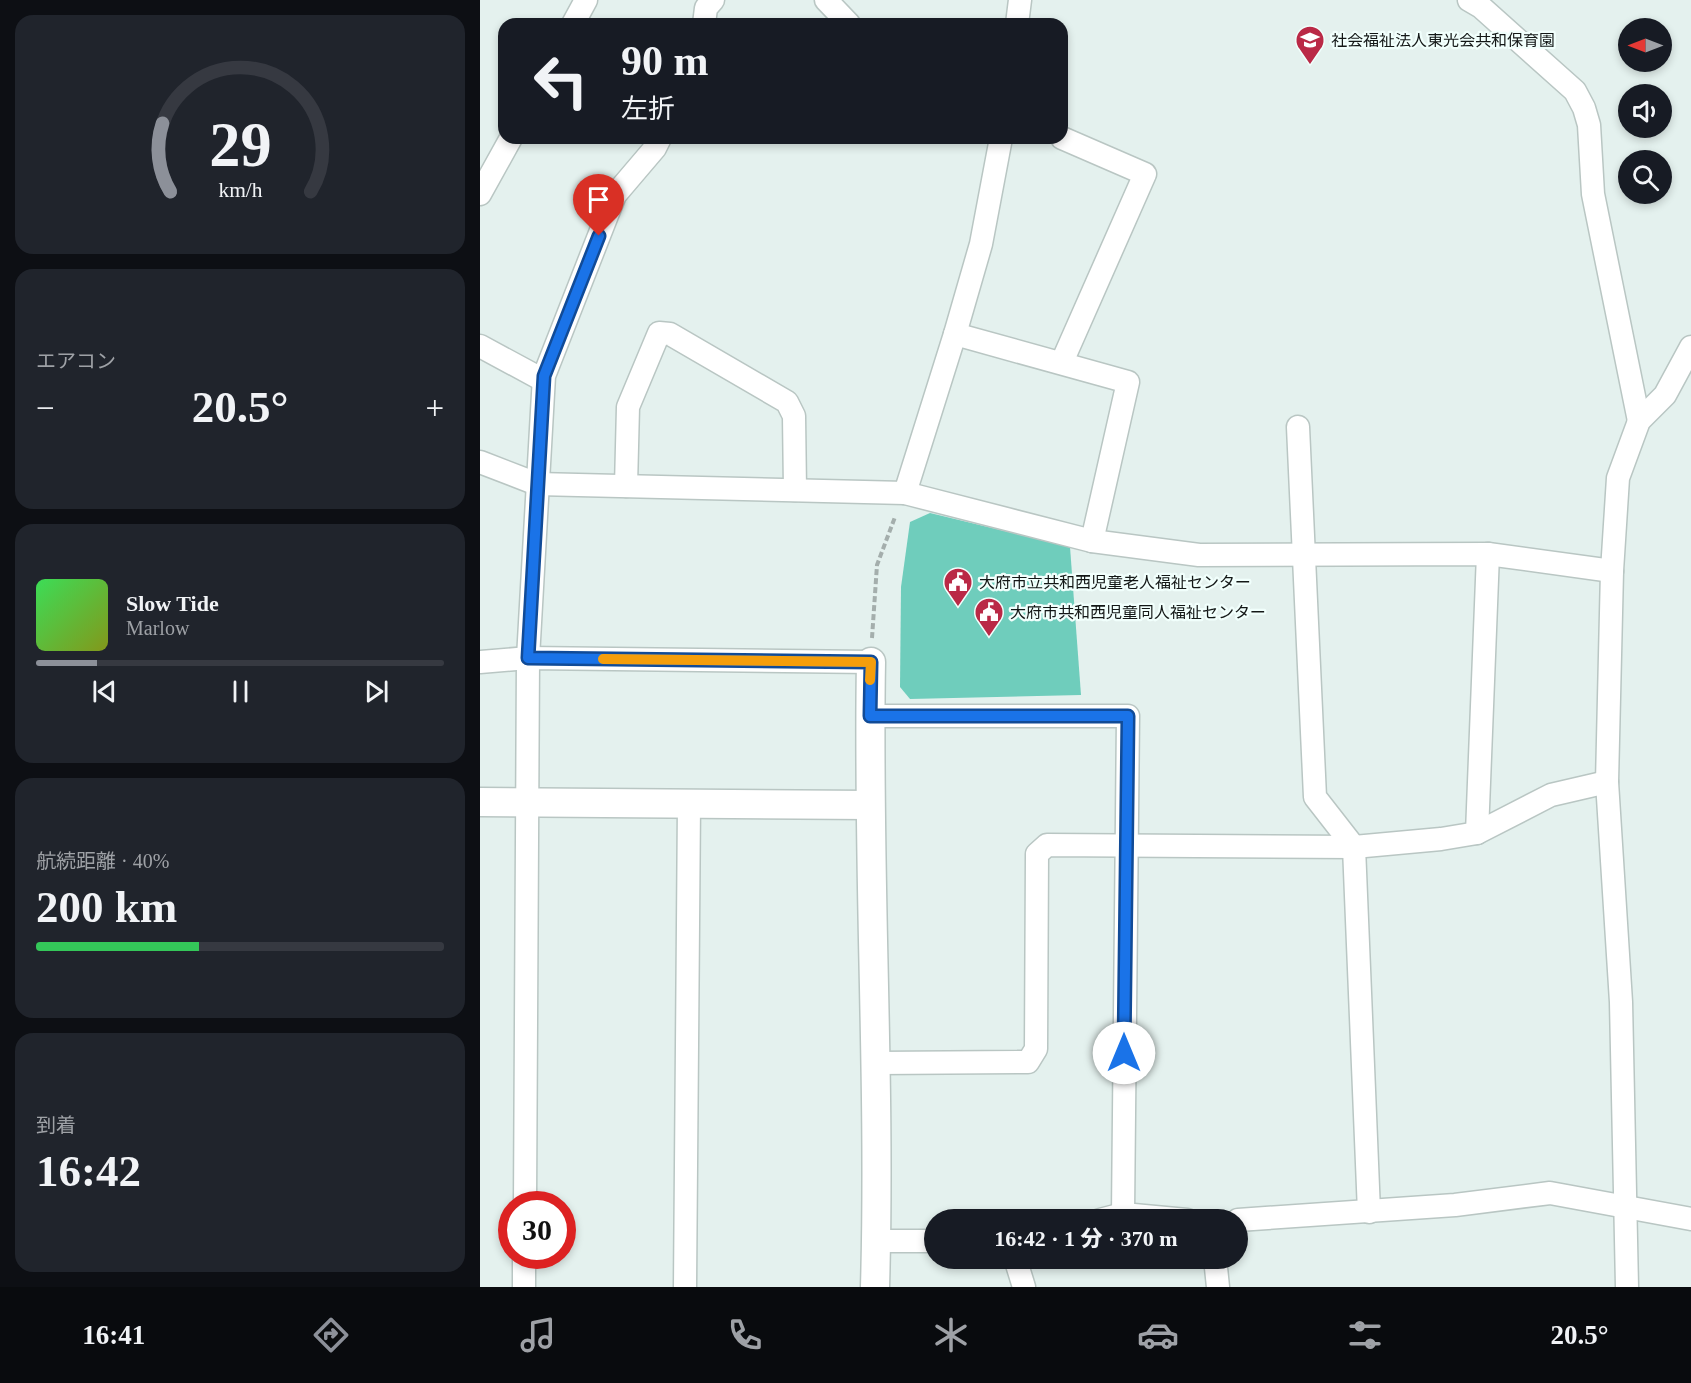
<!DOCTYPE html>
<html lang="ja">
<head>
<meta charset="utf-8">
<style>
	body { margin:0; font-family:"Times New Roman","Noto Sans JP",serif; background:#20242c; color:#f1f3f6; height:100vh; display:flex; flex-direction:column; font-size:22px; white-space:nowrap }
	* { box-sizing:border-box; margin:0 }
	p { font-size:20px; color:#9ea1a6 }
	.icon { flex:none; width:33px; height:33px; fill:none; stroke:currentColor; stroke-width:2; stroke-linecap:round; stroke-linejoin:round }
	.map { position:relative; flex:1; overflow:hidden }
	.details { display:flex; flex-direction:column; gap:15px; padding:15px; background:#0d0f14; width:480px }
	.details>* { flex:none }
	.banner { position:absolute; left:18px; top:18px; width:570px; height:126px; border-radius:18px; box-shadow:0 3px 9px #0003; background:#171b24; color:#f1f3f6; overflow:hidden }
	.needle { width:39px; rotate:270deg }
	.fabs { position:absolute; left:1138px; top:18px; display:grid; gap:12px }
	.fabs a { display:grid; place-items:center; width:54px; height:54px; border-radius:50%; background:#171b24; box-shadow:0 3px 9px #0003; font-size:30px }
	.speed { position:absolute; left:18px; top:1191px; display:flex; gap:12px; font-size:30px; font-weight:700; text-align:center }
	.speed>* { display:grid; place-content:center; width:78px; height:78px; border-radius:50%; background:#171b24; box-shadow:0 3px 9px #0003; line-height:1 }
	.speed .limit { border:9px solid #d22; background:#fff; color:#111 }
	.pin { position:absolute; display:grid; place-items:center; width:51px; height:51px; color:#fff; margin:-62px -26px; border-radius:50% 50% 50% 0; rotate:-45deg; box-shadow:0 0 6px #0007 }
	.pin .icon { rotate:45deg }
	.me { position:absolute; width:66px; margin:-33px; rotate:0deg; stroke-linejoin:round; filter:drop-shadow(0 0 4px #0008) }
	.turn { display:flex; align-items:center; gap:21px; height:126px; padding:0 24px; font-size:27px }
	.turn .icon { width:78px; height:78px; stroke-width:2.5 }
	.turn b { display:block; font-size:42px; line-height:51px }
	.big { font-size:45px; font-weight:800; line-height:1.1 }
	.details .card { flex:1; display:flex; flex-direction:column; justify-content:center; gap:9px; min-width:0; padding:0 21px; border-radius:18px; background:#20242c }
	.details .dial { align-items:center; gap:0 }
	.dial svg { height:156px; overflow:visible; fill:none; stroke:#363941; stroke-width:7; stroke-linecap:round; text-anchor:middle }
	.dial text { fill:#f1f3f6; stroke:none }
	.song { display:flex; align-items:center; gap:18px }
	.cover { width:72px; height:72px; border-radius:9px; background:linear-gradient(135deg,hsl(130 70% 55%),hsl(70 70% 35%)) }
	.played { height:6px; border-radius:3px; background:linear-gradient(90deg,#8c9099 15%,#363941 15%) }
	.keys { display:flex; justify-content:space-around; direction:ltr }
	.heat { display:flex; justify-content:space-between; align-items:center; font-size:33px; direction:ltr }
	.charge { height:9px; border-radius:4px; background:linear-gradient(90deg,#34c759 40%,#363941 0) }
	.trip { position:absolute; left:444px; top:1209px; width:324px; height:60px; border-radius:30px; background:#171b24; box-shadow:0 3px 9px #0003; font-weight:800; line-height:60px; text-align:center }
	.tabs { display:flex; height:96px; justify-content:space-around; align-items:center; background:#090b0e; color:#9ea1a6 }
	.tabs .icon { width:42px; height:42px }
	.tabs .on { color:#8c9099 }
	.tabs b { font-size:27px; color:#f1f3f6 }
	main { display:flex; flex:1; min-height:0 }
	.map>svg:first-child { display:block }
</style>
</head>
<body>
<main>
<section class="details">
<div class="card dial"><svg viewBox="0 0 100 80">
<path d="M14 69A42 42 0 1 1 86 69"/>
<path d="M14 69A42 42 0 0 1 10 34" stroke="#8c9099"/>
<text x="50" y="56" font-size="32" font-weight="700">29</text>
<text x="50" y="72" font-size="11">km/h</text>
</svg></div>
<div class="card"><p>エアコン</p>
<div class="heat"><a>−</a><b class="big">20.5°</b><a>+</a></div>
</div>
<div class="card">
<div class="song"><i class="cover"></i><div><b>Slow Tide</b><p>Marlow</p></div></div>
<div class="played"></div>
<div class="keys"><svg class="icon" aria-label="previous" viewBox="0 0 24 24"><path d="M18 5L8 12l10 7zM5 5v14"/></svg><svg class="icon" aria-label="pause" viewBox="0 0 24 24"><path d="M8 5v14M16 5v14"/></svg><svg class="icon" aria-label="next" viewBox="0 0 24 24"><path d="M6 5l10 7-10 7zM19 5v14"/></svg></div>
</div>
<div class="card"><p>航続距離 · 40%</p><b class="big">200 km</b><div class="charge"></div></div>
<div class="card"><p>到着</p><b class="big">16:42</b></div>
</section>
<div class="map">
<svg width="1211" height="1287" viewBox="0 0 1211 1287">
	<rect width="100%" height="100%" fill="#e4f1ee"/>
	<polygon fill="#6fcdbc" points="450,513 590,547 601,695 430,699 420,687 421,587 430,522"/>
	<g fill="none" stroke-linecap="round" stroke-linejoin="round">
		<g stroke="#b9c6c3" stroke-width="25">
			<g id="minor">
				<polyline points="346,0 369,24"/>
				<polyline points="989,0 1001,7 1095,91 1104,108 1109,125 1113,194 1159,421"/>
				<polyline points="93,24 106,0"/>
				<polyline points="224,24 226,8 233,0"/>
				<polyline points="537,24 540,0"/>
				<polyline points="0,194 31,138"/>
				<polyline points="475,334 501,244 521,138"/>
				<polyline points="0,346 63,380"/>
				<polyline points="582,362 665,174 582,138"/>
				<polyline points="818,427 835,797 874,847 889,1212"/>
				<polyline points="0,462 57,484 425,493 612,541 719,555 1008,554 1132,571"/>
				<polyline points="146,486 148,407 179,333 190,334 307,402 314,416 315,490"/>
				<polyline points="425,493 475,334 648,382 612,541"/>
				<polyline points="0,662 48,658 391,662"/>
				<polyline points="390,716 648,716 643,1214"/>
				<polyline points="997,833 1008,554"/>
				<polyline points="397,1063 548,1062 556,1049 557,854 567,845 874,847 961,839 997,833 1071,795 1127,782"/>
				<polyline points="45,1204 48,658 64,376 135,195 175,148 180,138"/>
				<polyline points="620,1220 643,1214 707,1220"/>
				<polyline points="758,1220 975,1205 1070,1193 1211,1219"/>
				<polyline points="396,1241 454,1241"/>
				<polyline points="535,1258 544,1287"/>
				<polyline points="735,1258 738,1287"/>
				<polyline points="44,1287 44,1256"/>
				<polyline points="205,1287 209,803"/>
				<polyline points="1147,1287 1141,1002 1127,782 1132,571 1138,478 1159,421 1185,395 1211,347"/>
			</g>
		</g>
		<g stroke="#b9c6c3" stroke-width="31">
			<g id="tertiary">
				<path d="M 391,662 C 387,871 401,1079 395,1287"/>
				<polyline points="0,802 389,805"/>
			</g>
		</g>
		<polyline stroke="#a4aeac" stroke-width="4" stroke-dasharray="6 3" stroke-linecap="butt" points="392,638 397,565 415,517"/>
		<use href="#minor" stroke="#fff" stroke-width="22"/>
		<use href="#tertiary" stroke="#fff" stroke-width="28"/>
	</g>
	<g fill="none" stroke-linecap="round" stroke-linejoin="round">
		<g stroke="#114b97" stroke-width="15">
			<polyline id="route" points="119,236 64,376 48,658 391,662 390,716 648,716 644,1053"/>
		</g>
		<use href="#route" stroke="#1a73e8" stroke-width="10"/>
		<polyline stroke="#f59e0b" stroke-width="10" points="123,659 391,662 390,680"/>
	</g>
	<defs>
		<g id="school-pin" transform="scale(1.5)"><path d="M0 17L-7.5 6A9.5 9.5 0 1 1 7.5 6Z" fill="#ba2946" stroke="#f1fffc"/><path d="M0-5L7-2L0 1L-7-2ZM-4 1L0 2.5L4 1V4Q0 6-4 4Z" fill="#fff"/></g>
		<g id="civic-pin" transform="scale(1.5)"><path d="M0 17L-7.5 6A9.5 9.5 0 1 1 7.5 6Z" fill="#ba2946" stroke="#f1fffc"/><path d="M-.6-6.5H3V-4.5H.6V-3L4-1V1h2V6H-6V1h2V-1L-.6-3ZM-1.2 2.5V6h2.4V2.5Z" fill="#fff"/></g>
	</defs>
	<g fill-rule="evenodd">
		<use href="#school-pin" x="830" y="40"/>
		<use href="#civic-pin" x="478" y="582"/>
		<use href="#civic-pin" x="509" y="612"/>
	</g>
	<g text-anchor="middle" stroke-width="4.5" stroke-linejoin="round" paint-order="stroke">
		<g font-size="16" fill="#131716" stroke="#f1fffc" text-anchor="start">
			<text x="851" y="46">社会福祉法人東光会共和保育園</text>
			<text x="499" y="588">大府市立共和西児童老人福祉センター</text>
			<text x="530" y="618">大府市共和西児童同人福祉センター</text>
		</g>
	</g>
</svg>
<div class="fabs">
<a><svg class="needle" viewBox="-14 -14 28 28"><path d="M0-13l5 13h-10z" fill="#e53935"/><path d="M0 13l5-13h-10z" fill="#9ea1a6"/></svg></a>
<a><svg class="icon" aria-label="sound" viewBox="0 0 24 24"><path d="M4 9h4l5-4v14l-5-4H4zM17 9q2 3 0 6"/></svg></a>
<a><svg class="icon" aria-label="search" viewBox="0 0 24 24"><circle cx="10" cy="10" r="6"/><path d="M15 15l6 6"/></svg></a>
</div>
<div class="speed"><div class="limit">30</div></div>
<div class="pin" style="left:119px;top:236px;background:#d93025"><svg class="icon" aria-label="arrive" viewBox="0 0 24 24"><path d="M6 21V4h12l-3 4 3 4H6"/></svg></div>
<svg class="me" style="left:644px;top:1053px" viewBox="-20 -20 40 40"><circle r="19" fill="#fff"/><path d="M0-13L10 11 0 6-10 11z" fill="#1a73e8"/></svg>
<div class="trip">16:42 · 1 分 · 370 m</div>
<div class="banner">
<div class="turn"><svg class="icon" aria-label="left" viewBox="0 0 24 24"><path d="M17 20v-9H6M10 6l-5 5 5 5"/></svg><div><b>90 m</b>左折</div></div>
</div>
</div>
</main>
<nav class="tabs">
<b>16:41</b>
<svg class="icon on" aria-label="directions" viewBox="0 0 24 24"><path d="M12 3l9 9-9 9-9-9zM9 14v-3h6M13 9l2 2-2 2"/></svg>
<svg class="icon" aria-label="music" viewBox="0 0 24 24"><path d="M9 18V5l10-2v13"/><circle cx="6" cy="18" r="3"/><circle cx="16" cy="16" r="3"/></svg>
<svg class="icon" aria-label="phone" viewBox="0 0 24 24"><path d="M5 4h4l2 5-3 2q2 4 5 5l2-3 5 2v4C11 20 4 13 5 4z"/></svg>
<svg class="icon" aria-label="climate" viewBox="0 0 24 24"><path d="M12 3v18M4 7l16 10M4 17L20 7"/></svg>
<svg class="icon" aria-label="car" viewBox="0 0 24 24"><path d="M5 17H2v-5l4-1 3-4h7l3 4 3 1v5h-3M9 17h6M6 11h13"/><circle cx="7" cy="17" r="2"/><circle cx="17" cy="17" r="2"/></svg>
<svg class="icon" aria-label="filters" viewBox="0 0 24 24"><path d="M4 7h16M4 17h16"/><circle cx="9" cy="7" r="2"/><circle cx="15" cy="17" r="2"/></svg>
<b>20.5°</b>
</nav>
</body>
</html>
